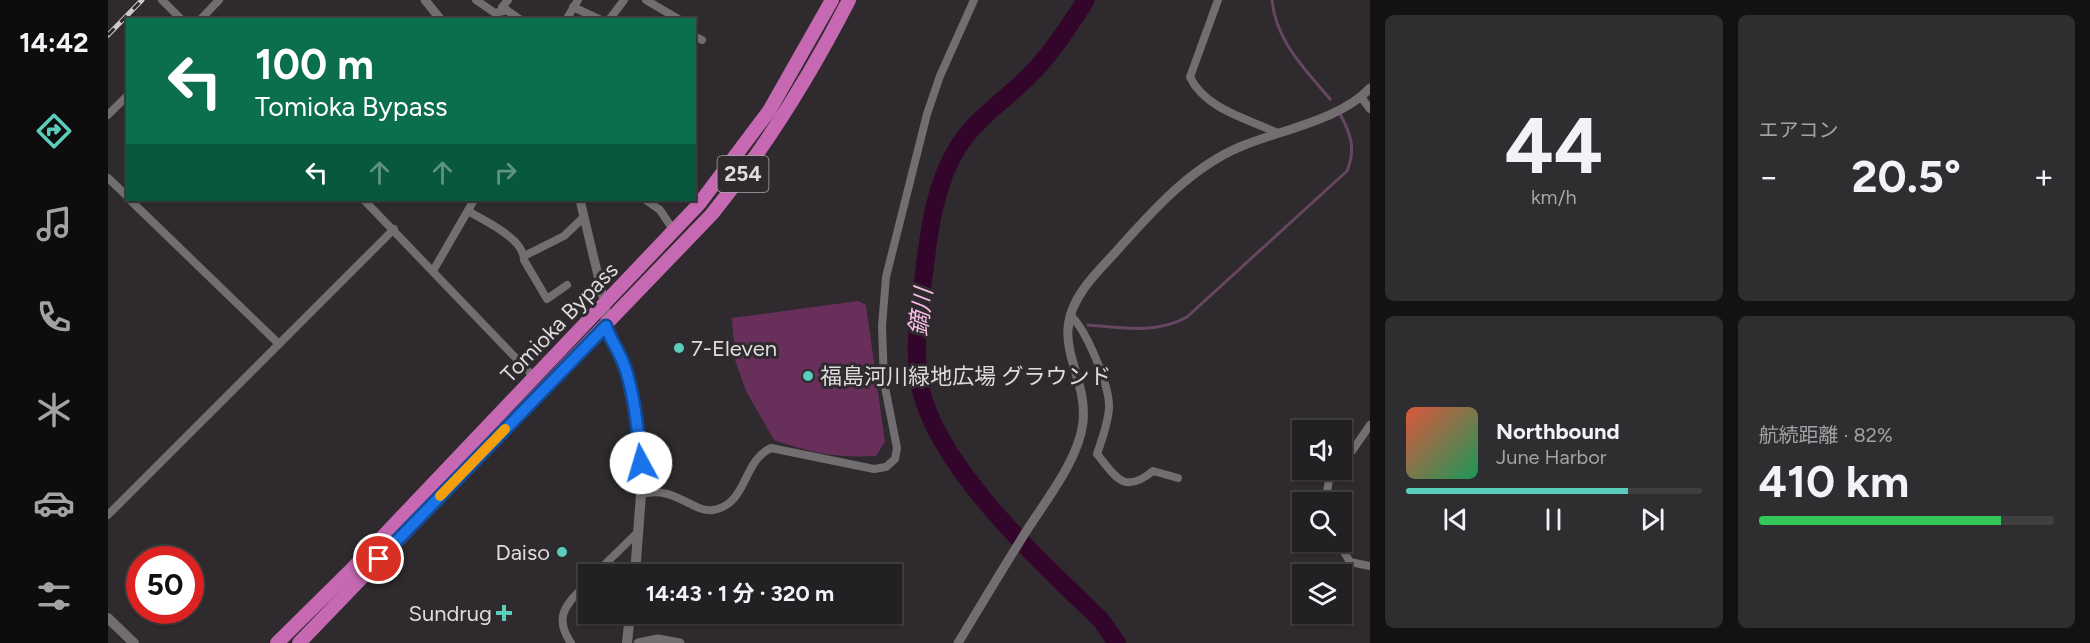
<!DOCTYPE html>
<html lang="ja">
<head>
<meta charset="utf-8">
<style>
	body { margin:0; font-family:Figtree,"Noto Sans JP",sans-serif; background:#2e2d2f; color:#f1f3f6; height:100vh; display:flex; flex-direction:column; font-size:22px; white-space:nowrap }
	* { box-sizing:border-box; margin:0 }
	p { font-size:20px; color:#a2a3a5 }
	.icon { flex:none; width:33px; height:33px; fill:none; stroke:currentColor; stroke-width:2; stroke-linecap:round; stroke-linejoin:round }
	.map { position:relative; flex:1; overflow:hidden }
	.panel { display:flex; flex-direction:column; gap:15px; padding:15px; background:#131213; width:720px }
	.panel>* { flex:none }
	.banner { position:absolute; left:18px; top:18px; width:570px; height:183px; border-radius:0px; box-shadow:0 2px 4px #0004,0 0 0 2px #3f3e40; background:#0b6e4f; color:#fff; overflow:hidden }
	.fabs { position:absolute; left:1184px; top:420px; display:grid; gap:12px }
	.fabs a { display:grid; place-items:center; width:60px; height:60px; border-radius:0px; background:#222022; box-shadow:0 2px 4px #0004,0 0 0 2px #3f3e40; font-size:30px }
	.speed { position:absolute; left:18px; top:546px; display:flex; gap:12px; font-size:30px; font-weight:700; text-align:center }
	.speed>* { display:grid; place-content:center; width:78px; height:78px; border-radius:50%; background:#222022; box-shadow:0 2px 4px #0004,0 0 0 2px #3f3e40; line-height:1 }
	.speed .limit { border:9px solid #d22; background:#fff; color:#111 }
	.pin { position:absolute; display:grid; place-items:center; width:51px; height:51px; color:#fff; margin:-26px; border:3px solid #fff; border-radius:50%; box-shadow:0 2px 6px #0007 }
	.me { position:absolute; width:66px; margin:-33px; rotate:354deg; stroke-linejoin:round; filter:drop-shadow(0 0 4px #0008) }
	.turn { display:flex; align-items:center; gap:21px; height:126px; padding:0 30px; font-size:27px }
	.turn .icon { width:78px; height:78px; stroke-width:2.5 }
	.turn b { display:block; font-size:42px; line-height:51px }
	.lanes { display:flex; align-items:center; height:57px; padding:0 30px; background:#0003; justify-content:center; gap:30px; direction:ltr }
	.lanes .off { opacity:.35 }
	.big { font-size:45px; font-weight:700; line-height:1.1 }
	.panel .tile { flex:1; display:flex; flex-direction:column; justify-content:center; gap:9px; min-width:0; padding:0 21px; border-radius:9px; background:#2e2d2f }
	.panel .dial { align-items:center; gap:0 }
	.dial b { font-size:78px; line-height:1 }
	.song { display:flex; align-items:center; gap:18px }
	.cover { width:72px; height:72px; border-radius:9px; background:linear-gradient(135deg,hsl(10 70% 55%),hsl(150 70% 35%)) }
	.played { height:6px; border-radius:3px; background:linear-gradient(90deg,#5bcebb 75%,#3f3e40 75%) }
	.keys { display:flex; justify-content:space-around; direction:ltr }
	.heat { display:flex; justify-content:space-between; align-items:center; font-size:33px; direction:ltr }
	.charge { height:9px; border-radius:4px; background:linear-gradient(90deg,#34c759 82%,#3f3e40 0) }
	.panel .tiles { flex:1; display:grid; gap:15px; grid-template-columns:repeat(2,1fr) }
	.trip { position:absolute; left:470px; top:564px; width:324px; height:60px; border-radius:0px; background:#222022; box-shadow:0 2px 4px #0004,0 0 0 2px #3f3e40; font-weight:700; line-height:60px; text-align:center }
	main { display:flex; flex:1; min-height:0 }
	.tabs { display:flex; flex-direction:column; width:108px; justify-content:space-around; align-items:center; background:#0e0d0e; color:#a2a3a5 }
	.tabs .icon { width:42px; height:42px }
	.tabs .selected { color:#5bcebb }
	.tabs b { font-size:27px; color:#f1f3f6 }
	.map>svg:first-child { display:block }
</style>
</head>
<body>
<main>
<nav class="tabs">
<b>14:42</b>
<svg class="icon selected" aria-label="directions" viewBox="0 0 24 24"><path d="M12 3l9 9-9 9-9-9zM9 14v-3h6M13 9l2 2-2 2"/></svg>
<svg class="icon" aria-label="music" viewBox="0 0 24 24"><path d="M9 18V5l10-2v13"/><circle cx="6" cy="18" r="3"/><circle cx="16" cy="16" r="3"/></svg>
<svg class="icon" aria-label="phone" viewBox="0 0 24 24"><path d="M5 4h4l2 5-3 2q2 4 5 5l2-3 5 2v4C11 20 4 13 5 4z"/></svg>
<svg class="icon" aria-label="climate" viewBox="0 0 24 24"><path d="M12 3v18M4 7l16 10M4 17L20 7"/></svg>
<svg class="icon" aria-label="car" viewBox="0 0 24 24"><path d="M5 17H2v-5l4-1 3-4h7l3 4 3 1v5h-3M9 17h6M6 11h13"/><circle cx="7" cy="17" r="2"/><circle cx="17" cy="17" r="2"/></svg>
<svg class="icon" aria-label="filters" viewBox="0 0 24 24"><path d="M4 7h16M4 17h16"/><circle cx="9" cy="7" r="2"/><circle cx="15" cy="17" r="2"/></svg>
</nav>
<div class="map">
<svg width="1262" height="643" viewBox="0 0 1262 643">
	<rect width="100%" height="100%" fill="#2e2a2d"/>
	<path fill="#682f5b" d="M 750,301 L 758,305 L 777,442 L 768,456 C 729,458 703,453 666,440 L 638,391 L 627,360 L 624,318 Z"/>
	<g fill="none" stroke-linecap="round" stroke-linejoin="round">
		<g stroke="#674661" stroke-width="3">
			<path d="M 1164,0 C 1168,41 1196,68 1222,99"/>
			<path d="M 980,325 C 1014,328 1049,334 1079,317 L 1239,171 C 1248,149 1243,134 1232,114"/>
		</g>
		<path stroke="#34052b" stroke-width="18" d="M 978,0 C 960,28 942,56 918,79 C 895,101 867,120 850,147 C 827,184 821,230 816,273 C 811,310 805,349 812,386 C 829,468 933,562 993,620 L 1009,643"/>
		<g stroke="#716d70" stroke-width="8">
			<polyline points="54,0 74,20"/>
			<polyline points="368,0 387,13 399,10"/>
			<polyline points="400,0 394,7 413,20"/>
			<polyline points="538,0 572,20"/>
			<path d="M 1110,0 L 1082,77 C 1097,109 1140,119 1170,133"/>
			<polyline points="465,7 493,20"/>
			<polyline points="92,20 111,0"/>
			<polyline points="458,20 470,0"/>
			<polyline points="501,20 516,0"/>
			<polyline points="586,36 594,40"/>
			<polyline points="1253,97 1262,109"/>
			<polyline points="0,115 20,95"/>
			<polyline points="0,178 20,197"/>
			<polyline points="22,200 171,344"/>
			<polyline points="256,200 426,377"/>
			<polyline points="538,200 552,210 566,231"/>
			<path d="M 360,211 C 376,221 416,238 416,260 L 439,299 L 459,285"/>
			<polyline points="416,256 456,236 476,217"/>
			<polyline points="325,271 366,200"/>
			<path d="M 962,315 C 978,329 1002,386 1001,408 C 1000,424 994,439 989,454 C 1008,477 1016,495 1045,471 L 1070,478"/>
			<polyline points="1233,457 1244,451 1262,425"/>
			<path d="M 534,494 C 566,485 585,513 605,510 C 640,504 634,461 663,448 L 766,469 L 778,467 L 787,459 L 789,448 L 776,382 L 774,326 L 778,277 L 819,114 L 832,76 L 866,0"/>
			<polyline points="1217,502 1223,470"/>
			<polyline points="0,515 286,229"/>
			<polyline points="1230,542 1242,562 1262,566"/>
			<polyline points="487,574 531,531"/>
			<path d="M 463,643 C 444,615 460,603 480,582"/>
		</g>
		<g stroke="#716d70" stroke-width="9">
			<polyline points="317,0 333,20"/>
			<polyline points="472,200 497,305"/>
			<polyline points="530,643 550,639 572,643"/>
			<path d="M 850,643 C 871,608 892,573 914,538 C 934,505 971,461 975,422 C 980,370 937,341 977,287 C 987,273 1001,260 1013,246 C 1048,207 1085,166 1134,146 C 1173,130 1234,119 1262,88"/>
		</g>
		<g stroke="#716d70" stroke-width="10">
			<polyline points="497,305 498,326 503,341 515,361 532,443 534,481 527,574"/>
			<polyline points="0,618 26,643"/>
			<polyline points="519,643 522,614"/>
		</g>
		<g stroke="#c669b2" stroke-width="14">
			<polyline points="169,643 242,571 591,204 661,111 724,0"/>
			<path d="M 191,643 L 604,214 C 658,147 702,76 741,0"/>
		</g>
		<g stroke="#ccc9cb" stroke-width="5">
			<polyline id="rail" points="0,35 34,0"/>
		</g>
		<use href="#rail" stroke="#2e2a2d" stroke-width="3" stroke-dasharray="9" stroke-linecap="butt"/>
	</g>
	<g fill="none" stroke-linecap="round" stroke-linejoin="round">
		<g stroke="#114b97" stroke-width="15">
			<path id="route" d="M 271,559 L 498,326 C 502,339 509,348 514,360 C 525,384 531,435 533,463"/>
		</g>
		<use href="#route" stroke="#1a73e8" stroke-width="10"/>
		<polyline stroke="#f59e0b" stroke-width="10" points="332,496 397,429"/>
	</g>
	<g fill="#5bcebb" stroke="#2e2a2d" stroke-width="2">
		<circle cx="571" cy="348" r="6"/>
		<circle cx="700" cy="376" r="6"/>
		<circle cx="454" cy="552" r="6"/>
		<path d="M393 604h6v6h6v6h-6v6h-6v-6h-6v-6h6z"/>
	</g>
	<g text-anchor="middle" stroke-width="6" stroke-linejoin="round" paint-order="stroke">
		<rect fill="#2e2a2d" stroke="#aaa7a9" stroke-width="1.5" x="609.5" y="156" width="51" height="36" rx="4.5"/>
		<g font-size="21" font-weight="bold" fill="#dfdcde">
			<text x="635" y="181">254</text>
		</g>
		<g font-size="22" fill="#dfdcde" stroke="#2e2a2d">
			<text transform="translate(451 322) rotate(-46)" y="8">Tomioka Bypass</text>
		</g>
		<g font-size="22" fill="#dfdcde" stroke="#2e2a2d" text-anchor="start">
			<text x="583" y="356">7-Eleven</text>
			<text x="712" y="384">福島河川緑地広場 グラウンド</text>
			<text x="442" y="560" text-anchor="end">Daiso</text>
			<text x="384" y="621" text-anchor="end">Sundrug</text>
		</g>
		<g font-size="24" font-style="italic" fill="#f5bce5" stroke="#2e2a2d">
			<text transform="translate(813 312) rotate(-83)" y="8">鏑川</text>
		</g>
	</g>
</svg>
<div class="fabs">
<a><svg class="icon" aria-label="sound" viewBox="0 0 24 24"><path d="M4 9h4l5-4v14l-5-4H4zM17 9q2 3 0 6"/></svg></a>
<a><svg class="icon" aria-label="search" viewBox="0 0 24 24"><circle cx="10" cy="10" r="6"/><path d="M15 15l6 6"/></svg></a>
<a><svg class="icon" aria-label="layers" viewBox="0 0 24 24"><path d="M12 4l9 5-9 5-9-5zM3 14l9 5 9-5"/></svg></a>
</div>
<div class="speed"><div class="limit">50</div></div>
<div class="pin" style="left:271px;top:559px;background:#d93025"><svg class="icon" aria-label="arrive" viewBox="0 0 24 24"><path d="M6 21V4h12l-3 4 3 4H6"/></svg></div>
<svg class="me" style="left:533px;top:463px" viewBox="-20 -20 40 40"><circle r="19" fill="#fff"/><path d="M0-13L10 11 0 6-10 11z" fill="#1a73e8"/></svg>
<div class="trip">14:43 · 1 分 · 320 m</div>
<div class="banner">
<div class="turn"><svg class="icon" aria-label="left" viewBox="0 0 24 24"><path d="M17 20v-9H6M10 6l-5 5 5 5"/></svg><div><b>100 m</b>Tomioka Bypass</div></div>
<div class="lanes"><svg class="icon" aria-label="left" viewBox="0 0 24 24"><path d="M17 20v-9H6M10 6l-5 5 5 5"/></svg><svg class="icon off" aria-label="ahead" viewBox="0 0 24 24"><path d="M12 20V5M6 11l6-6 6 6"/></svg><svg class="icon off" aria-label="ahead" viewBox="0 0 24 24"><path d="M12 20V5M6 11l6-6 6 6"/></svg><svg class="icon off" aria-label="right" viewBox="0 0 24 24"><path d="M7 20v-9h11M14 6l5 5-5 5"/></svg></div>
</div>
</div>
<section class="panel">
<div class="tiles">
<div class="tile dial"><b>44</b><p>km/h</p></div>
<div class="tile"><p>エアコン</p>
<div class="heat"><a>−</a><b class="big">20.5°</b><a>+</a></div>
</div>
<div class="tile">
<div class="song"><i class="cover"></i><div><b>Northbound</b><p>June Harbor</p></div></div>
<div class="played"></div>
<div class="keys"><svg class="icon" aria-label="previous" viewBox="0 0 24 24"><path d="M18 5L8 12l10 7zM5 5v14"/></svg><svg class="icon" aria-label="pause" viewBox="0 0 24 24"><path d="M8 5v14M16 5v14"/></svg><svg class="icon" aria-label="next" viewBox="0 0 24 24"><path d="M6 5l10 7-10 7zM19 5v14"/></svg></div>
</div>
<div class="tile"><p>航続距離 · 82%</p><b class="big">410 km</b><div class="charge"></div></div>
</div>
</section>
</main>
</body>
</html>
